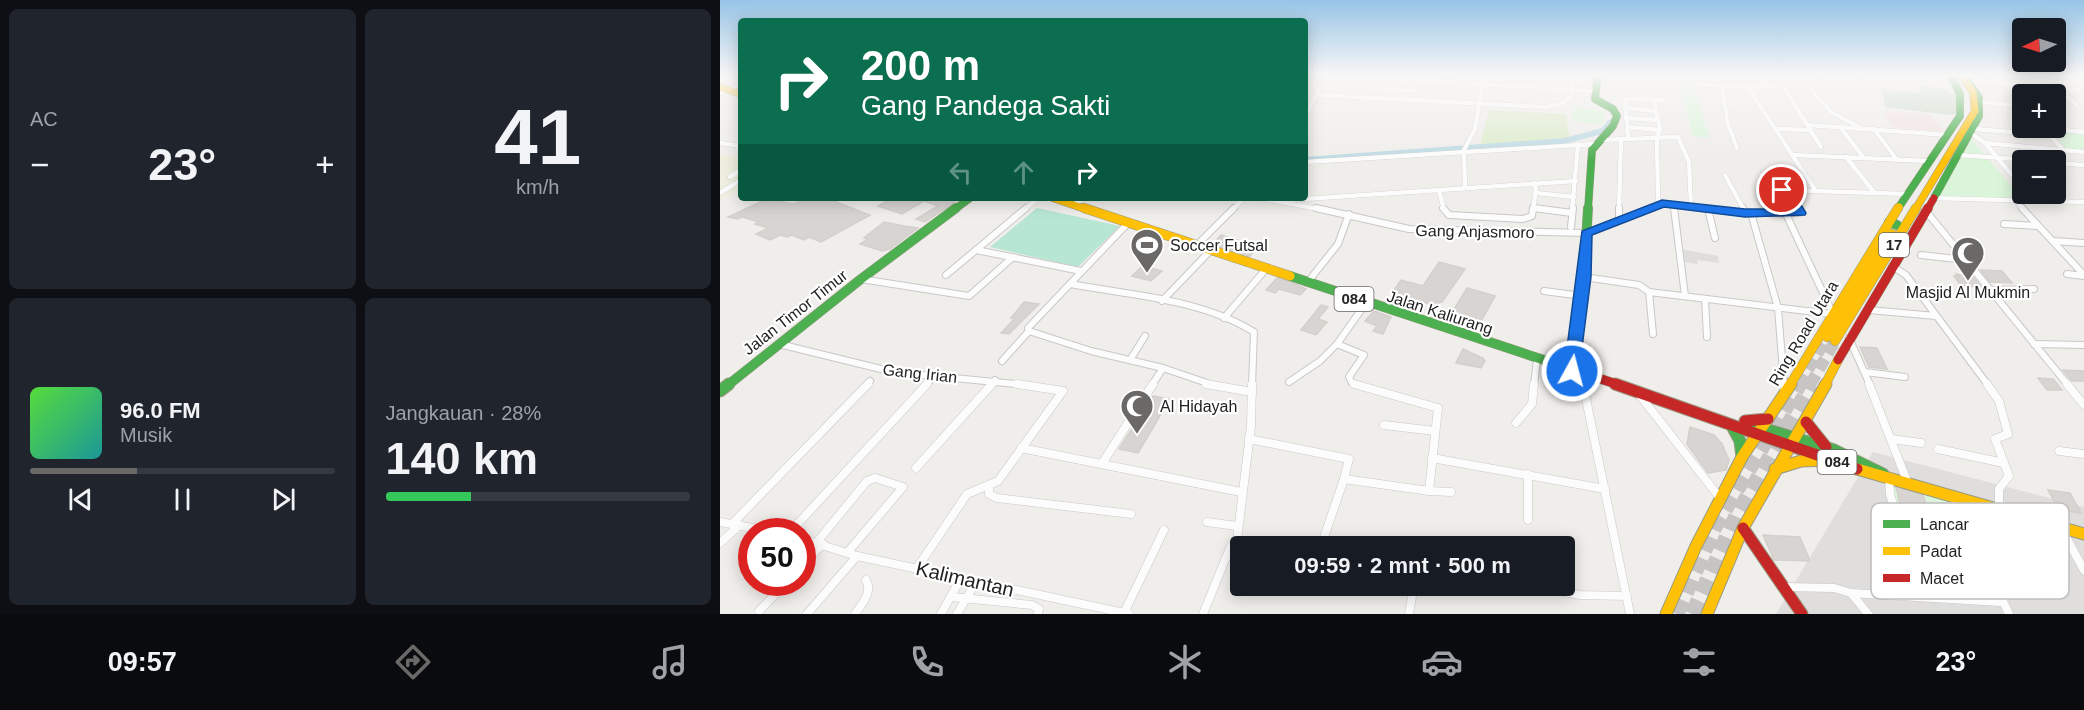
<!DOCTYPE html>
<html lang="id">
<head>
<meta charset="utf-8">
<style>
	body { margin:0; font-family:Arial,sans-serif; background:#20242c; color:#f1f3f6; height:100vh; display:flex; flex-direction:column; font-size:22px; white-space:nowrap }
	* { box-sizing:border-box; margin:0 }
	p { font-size:20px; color:#9ea1a6 }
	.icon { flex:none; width:33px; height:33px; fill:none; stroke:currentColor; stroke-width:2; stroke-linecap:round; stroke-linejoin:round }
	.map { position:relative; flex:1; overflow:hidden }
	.details { display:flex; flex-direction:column; gap:9px; padding:9px; background:#0d0f14; width:720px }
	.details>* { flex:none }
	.hud { position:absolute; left:18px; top:18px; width:570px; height:183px; border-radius:6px; box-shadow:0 3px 15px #0003; background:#0b6e4f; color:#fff; overflow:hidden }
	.needle { width:39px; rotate:266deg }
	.fabs { position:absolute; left:1292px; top:18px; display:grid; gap:12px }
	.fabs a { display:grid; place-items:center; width:54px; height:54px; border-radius:6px; background:#171b24; box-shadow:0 3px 15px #0003; font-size:30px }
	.speed { position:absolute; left:18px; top:518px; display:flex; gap:12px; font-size:30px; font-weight:700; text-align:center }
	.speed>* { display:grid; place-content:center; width:78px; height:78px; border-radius:50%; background:#171b24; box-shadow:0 3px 15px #0003; line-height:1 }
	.speed .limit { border:9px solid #d22; background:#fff; color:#111 }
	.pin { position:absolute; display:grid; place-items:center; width:51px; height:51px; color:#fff; margin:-26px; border:3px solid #fff; border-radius:50%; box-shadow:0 2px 6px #0007 }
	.me { position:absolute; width:66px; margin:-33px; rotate:7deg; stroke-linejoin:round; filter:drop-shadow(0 0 4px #0008) }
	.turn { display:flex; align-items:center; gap:21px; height:126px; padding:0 24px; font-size:27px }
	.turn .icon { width:78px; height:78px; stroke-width:2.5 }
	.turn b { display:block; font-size:42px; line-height:51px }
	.lanes { display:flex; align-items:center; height:57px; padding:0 24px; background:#0003; justify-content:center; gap:30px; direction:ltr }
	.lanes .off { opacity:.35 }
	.big { font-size:45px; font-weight:700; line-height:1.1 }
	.details .card { flex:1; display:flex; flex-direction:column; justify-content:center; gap:9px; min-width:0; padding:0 21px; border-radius:9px; background:#20242c }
	.details .dial { align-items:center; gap:0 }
	.dial b { font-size:78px; line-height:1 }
	.song { display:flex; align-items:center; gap:18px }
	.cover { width:72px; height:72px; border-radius:9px; background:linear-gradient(135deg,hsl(110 70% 55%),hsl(180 70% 35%)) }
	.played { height:6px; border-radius:3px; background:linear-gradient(90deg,#6a6968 35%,#363941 35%) }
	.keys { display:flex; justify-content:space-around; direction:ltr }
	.heat { display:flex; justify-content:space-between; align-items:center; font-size:33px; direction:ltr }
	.charge { height:9px; border-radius:4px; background:linear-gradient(90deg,#34c759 28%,#363941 0) }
	.details .tiles { flex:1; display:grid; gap:9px; grid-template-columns:repeat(2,1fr) }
	.trip { position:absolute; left:510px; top:536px; width:345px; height:60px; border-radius:6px; background:#171b24; box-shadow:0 3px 15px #0003; font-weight:700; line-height:60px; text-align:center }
	.menu { display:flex; height:96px; justify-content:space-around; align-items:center; background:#090b0e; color:#9ea1a6 }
	.menu .icon { width:42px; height:42px }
	.menu .on { color:#6a6968 }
	.menu b { font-size:27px; color:#f1f3f6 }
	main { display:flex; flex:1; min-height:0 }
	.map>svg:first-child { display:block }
</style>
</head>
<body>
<main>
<section class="details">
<div class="tiles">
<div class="card"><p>AC</p>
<div class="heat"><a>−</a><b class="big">23°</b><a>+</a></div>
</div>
<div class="card dial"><b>41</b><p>km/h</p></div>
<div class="card">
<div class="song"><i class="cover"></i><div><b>96.0 FM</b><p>Musik</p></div></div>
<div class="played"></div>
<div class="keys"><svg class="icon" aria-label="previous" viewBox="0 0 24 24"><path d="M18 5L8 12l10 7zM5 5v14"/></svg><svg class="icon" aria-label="pause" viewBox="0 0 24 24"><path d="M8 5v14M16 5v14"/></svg><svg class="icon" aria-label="next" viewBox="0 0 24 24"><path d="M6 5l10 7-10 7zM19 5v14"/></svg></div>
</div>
<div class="card"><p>Jangkauan · 28%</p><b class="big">140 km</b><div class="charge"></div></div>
</div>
</section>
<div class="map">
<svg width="1364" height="614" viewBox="0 0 1364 614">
	<rect width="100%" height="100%" fill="#f0eeeb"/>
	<g fill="#dfdedc">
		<polygon points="960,249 998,256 999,263 977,260 978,264 962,262"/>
		<polygon points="1153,452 1364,507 1364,614 1056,614"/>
	</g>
	<polygon fill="#f1e3e1" points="1162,111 1210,114 1223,131 1174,128"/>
	<polygon fill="#efefdf" points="0,154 21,159 21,189 0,200"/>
	<polygon fill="#ddeccb" points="769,110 846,114 850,141 760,144"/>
	<polygon fill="#cadbca" points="1199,86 1225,89 1228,93 1237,94 1240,104 1239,113 1231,115 1165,107 1162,90 1200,93"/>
	<g fill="#daf5da">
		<polygon points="960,86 974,87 989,138 973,136"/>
		<polygon points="854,108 885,111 883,124 852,121"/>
		<polygon points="1331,130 1364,133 1364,151 1347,150"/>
		<polygon points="1251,139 1301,198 1217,196"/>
		<polygon points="1171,484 1228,498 1275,597 1196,591 1196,564"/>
	</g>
	<polygon fill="#b7e6d2" points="317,208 400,226 358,267 270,247"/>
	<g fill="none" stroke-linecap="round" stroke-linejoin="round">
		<polygon fill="#bfdbe3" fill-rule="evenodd" points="891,119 896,122 890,132 844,144 585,163 585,157 844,138 882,128 888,120"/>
	</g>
	<g fill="#d7d4d2" stroke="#d3d0cc" stroke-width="1.5">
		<polygon points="86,198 106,198 150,215 101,242 89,237 84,240 72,235 67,237 60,235 50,240 36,234 48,228 35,224 39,222 22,217 17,219 8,217 47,199 74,204"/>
		<polygon points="172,198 189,201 195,198 238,200 205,222 196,219 218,206 204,201 182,214 158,206"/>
		<polygon points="164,222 184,226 198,228 170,249 162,251 140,244 148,239 144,238"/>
		<polygon points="501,235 516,240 541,243 529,257 492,245"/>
		<polygon points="719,262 745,269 722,302 713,304 689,300 686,305 674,301 680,291 674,290 681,280 703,286"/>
		<polygon points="422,266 442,271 431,281 412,276"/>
		<polygon points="1261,270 1282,271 1292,283 1270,282"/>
		<polygon points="1236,274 1254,278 1261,287 1241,286 1234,276 1238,276"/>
		<polygon points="557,278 571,282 586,289 580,295 559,289 555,293 546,290"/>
		<polygon points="747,288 775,296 759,325 730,316"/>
		<polygon points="304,302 319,304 289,334 281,333 295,318 291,318"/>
		<polygon points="601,305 608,307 598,319 607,322 596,335 581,330"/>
		<polygon points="654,311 671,317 663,334 653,331 657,326 645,321"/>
		<polygon points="1140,347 1157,348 1167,369 1149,367"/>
		<polygon points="743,349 763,358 765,361 761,368 736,363"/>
		<polygon points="1343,370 1364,371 1364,381 1352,381"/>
		<polygon points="1318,378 1333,379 1342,390 1327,390"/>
		<polygon points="433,396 450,399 418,453 399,449"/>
		<polygon points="970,427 994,435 1002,444 1009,460 1006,470 988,473 967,444"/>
		<polygon points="1176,487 1203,495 1214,528 1184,521"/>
		<polygon points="1328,490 1350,493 1361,513 1339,510"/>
		<polygon points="1043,535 1080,537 1090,561 1054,560"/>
	</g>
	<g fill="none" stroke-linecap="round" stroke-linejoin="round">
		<g stroke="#c7c5c3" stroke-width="12" stroke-dasharray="12 6" stroke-linecap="butt">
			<polyline points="1079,385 1107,337"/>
			<polyline points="1090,385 1115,341"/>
		</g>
		<g stroke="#c7c5c3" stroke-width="15" stroke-dasharray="15 8" stroke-linecap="butt">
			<polyline points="957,614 995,527 1080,384"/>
			<polyline points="972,614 1016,516 1091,384"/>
		</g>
		<g stroke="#c9c8c7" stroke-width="5">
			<g id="street-far2">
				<polyline points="7,75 21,78"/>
				<polyline points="606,75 876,91"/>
				<polyline points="933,75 934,83"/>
				<polyline points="972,75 974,82 978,84 1020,87 1075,85 1077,84 1072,75"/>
				<polyline points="1042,75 1047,86"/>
				<polyline points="1105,75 1108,81"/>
				<polyline points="1145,75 1148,80"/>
				<polyline points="1304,75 1316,86"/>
				<polyline points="1356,75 1364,82"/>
				<polyline points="1189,77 1212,79"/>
				<polyline points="585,80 590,81 598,90 585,117"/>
				<polyline points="1249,80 1364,91"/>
				<polyline points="1290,84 1302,98"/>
				<polyline points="1002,86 1008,124 1017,148"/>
				<polyline points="1063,86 1101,147"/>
				<polyline points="1028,87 1095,190"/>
				<polyline points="1090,88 1111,112 1139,127"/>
				<polyline points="664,89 699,91"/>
				<polyline points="1338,89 1356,104"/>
				<polyline points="0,93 21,84"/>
				<polyline points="597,95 825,107 841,104 851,97 854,75"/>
				<polyline points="934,100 940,130 937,136 938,205"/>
				<polyline points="1260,102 1302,106"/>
				<polyline points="905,108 936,111"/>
				<polyline points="1335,117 1346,129"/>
				<polyline points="906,118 939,120"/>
				<polyline points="1088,125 1228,135"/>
				<polyline points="907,127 940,130"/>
				<polyline points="1120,127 1144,158"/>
				<polyline points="1324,128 1364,132"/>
				<polyline points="1055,129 1091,130"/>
				<polyline points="1154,129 1177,160"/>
				<polyline points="1254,129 1329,135"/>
				<polyline points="1251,133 1265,143 1302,187"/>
				<polyline points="1328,133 1343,150"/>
				<polyline points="908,138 905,99 942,100"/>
				<polyline points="880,140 958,137 969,162 971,207"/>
				<polyline points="0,143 21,146"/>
				<polyline points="1265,143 1364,152"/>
				<polyline points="1074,155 1208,161"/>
				<polyline points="1238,155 1311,160"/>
				<polyline points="1126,157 1154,192"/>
				<polyline points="585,162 875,144"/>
				<polyline points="1335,163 1364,165"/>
				<polyline points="1005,175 1024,210"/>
				<polyline points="1041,175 1060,190 1189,194"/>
				<polyline points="10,177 21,170"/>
				<polyline points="745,188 744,150 755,129 764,75"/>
				<polyline points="719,190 724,210"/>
				<polyline points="1067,190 1077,210"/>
				<polyline points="0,193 21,180"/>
				<polyline points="816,193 854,197"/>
				<polyline points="1308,194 1315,200"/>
				<polyline points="539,198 604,210"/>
				<polyline points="1212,198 1364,202"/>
				<polyline points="569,200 856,181"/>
				<polyline points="1295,200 1304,210"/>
				<polyline points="353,205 364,198"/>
				<polyline points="954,205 955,210"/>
				<polyline points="813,208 826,210"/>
				<polyline points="304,210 318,198"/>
				<polyline points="513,210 523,198"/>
				<polyline points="813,210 816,189 814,183"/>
				<polyline points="852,210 858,144"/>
				<polyline points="899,210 901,139"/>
				<polyline points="928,210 942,204 994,210"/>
			</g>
		</g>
		<g stroke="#c9c8c7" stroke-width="8">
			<g id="street-far1">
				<polyline points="306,208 256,250 361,271"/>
				<polyline points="596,208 689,229 866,233 932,208"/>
				<polyline points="723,208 729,215 803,219 812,216 813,208"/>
				<polyline points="814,208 852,213"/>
				<polyline points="954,208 965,296"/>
				<polyline points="980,208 1025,213 1079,213 1076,208"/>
				<polyline points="1023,208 1025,213"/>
				<polyline points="1302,208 1364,275"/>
				<polyline points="988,209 995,238"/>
				<polyline points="1205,210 1348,385"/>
				<polyline points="1031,213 1058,308 1064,385"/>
				<polyline points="1066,214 1112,312"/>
				<polyline points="899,221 899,208"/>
				<polyline points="1284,224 1318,226"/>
				<polyline points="851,227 853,208"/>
				<polyline points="1333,241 1364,243"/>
				<polyline points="476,246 514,208"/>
				<polyline points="1201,255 1245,260"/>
				<polyline points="1172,266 1186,275 1268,385"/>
				<polyline points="1347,274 1364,276"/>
				<polyline points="226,275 256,250"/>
				<polyline points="864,277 919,285 929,292"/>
				<polyline points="141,279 249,296 293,257"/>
				<polyline points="587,283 618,244 629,214"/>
				<path d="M 350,284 C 410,295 481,299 534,332 L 532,385"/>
				<polyline points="1270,290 1314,289"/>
				<polyline points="824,291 862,296"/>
				<polyline points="985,299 987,337"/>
				<polyline points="442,301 490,251"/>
				<polyline points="1149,310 1216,316"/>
				<polyline points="504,318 546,269"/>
				<polyline points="309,331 371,351 443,368 493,385"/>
				<polyline points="933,334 929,292 1111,314"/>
				<polyline points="1129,338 1150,385"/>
				<polyline points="59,344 173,372 306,385"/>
				<polyline points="1314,344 1364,345"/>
				<polyline points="410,360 425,336"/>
				<polyline points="282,361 309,331 308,328 408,223"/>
				<polyline points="1145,372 1185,377"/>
				<polyline points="861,374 863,385"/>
				<polyline points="569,382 600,361 617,344"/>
				<polyline points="146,385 150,381"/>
				<polyline points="206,385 214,376"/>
				<polyline points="270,385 275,380"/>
				<polyline points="432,385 443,368"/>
				<polyline points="639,385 632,383 629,377 644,355 617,344 646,303"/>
				<polyline points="814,385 817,360"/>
			</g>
		</g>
		<g stroke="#c9c8c7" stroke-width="9">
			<g id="street">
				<polyline points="486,384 532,392"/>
				<polyline points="863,384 910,614"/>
				<polyline points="1064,384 1065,393"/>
				<polyline points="1149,384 1187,481"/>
				<polyline points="1267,384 1279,401 1288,434 1275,439 1289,476 1279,489 1279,509"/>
				<polyline points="1347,384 1364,405"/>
				<polyline points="918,393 1000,498"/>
				<polyline points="796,423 812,404 814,384"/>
				<polyline points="664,425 715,431"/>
				<polyline points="529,439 629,459 624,479 709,491 718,408 634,384"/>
				<polyline points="1172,439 1201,443"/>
				<polyline points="301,448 521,492"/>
				<polyline points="1218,449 1284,463"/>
				<polyline points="1339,451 1364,454"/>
				<polyline points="712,458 885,489"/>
				<polyline points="383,462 433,384"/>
				<polyline points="196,468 272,384"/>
				<polyline points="808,474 808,520"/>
				<polyline points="1169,477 1170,494 1190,562 1186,594"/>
				<polyline points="269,488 269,494 277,498 411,514"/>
				<polyline points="709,491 731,492"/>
				<polyline points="1233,496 1289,614"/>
				<polyline points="0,522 49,531"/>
				<polyline points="487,522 517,526"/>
				<polyline points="12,524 148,384"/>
				<polyline points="1341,528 1364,570"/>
				<polyline points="71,531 207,384"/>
				<polyline points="82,539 137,556 409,614"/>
				<polyline points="517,540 565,546"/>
				<polyline points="97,542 147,481 155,478 183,487 127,553"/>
				<polyline points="0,543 20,525"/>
				<polyline points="601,546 624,479"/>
				<polyline points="82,565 103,544"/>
				<polyline points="197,568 247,494 278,481 343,391 297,384"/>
				<polyline points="804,585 860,595 907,596"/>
				<polyline points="1064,587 1114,588 1131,593 1281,602"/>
				<polyline points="1131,593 1148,614"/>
				<polyline points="232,597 312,605 319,609 318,614"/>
				<polyline points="39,611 67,582"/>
				<polyline points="404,613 444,530"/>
				<polyline points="87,614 137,556"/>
				<path d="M 135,614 C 142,604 153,592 146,580"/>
				<polyline points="221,614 241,578"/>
				<polyline points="237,614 256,582"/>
				<polyline points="483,614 510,548 517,540 531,426 532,384"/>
				<polyline points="689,614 694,585"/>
			</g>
		</g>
		<g stroke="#999a82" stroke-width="8">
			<g id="fast-far2">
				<polyline points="1214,198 1259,116 1259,98 1244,75"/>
				<polyline points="1179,207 1240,116 1240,94 1230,75"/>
				<polyline points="234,210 250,198"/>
				<polyline points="868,210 872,150 893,126 897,116 893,109 875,99 878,75"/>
			</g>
		</g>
		<g stroke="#999a82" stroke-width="10">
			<g id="fast-far1">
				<polyline points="1169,222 1177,225"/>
				<polyline points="570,276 833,363"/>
				<polyline points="852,371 864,277 868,208"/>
				<polyline points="8,385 141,279 236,208"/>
			</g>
		</g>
		<g stroke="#999a82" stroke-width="13">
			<g id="fast">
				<polyline points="0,391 9,384"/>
				<polyline points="1026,423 1114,450 1163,474"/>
				<polyline points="1012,426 1020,441 1022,457"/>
			</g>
		</g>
		<g stroke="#999a82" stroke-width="8">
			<g id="slow-far2">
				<polyline points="0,87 21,94"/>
				<polyline points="333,198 368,210"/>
				<polyline points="1177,210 1179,207"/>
				<polyline points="1195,210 1255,111 1253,92 1241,75"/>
			</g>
		</g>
		<g stroke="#999a82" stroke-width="10">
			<g id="slow-far1">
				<polyline points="364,208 570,276"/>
				<polyline points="1107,337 1172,234"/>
				<polyline points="1115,341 1196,208"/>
				<polyline points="1070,385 1178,208"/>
				<polyline points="1105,385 1118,360"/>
			</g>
		</g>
		<g stroke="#999a82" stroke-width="13">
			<g id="slow">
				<polyline points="1055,469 1081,461 1110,460"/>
				<polyline points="1137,469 1364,534"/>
				<polyline points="946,614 976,546 1022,457 1071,384"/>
				<polyline points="987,614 1023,528 1106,384"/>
			</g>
		</g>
		<g stroke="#999a82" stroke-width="8">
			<polyline id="jam-far2" points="1207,210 1214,198"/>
		</g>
		<g stroke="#999a82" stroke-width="10">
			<g id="jam-far1">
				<polyline points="1118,360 1208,208"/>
				<polyline points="833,363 899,385"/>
			</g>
		</g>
		<g stroke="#999a82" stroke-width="13">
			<g id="jam">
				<polyline points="895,384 1137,469"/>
				<polyline points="1025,421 1048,419"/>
				<polyline points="1086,422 1106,447"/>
				<polyline points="1023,528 1082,614"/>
			</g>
		</g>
		<use href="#street-far2" stroke="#fdfcfc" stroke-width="4.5"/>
		<use href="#street-far1" stroke="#fdfcfc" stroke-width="6"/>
		<use href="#street" stroke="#fdfcfc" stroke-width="8"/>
		<use href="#fast-far2" stroke="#4caf50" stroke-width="7"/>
		<use href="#fast-far1" stroke="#4caf50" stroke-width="9"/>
		<use href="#fast" stroke="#4caf50" stroke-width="11"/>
		<use href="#slow-far2" stroke="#ffc107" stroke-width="7"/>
		<use href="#slow-far1" stroke="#ffc107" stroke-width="9"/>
		<use href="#slow" stroke="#ffc107" stroke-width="11"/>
		<use href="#jam-far2" stroke="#c62828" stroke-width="7"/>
		<use href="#jam-far1" stroke="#c62828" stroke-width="9"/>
		<use href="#jam" stroke="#c62828" stroke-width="11"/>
	</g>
	<linearGradient id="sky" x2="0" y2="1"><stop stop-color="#97c4e6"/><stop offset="0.47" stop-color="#f8f7f6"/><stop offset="1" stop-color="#f8f7f6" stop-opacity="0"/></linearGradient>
	<rect width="1364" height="161" fill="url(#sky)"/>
	<polygon fill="#1a73e8" stroke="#114b97" stroke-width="1.5" points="1062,187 1071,188 1086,213 1085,215 1025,217 944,207 872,235 871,277 859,371 852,377 846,375 844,371 862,231 942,200 1025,209 1073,209 1064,194 1057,190"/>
	<defs>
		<g id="stadium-pin" transform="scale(1.725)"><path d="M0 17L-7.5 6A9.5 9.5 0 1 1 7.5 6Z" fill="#6a6968" stroke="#fff"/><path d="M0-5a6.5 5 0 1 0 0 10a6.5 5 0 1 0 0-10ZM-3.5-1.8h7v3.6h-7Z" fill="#fff"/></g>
		<g id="mosque-pin" transform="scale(1.725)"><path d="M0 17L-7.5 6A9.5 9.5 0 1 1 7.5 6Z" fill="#6a6968" stroke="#fff"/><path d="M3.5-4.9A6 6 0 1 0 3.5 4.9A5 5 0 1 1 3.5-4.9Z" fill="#fff"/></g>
	</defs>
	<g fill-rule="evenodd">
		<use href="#stadium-pin" x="427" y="245"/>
		<use href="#mosque-pin" x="1248" y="253"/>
		<use href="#mosque-pin" x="417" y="406"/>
	</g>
	<g text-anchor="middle" stroke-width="4.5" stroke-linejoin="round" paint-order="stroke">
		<g fill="#fff" stroke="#646464" stroke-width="1.5">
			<rect x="1159" y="233" width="30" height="24" rx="4.5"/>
			<rect x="614.5" y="287" width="39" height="24" rx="4.5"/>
			<rect x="1097.5" y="450" width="39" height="24" rx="4.5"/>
		</g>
		<g font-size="15" font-weight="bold" fill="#222">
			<text x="1174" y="250">17</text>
			<text x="634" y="304">084</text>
			<text x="1117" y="467">084</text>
		</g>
		<g font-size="16" fill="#222" stroke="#fff">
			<text transform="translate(755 231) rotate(1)" y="6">Gang Anjasmoro</text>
			<text transform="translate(75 312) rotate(-38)" y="6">Jalan Timor Timur</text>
			<text transform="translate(720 312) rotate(18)" y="6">Jalan Kaliurang</text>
			<text transform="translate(1083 333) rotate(-59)" y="6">Ring Road Utara</text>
			<text transform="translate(200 373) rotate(6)" y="6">Gang Irian</text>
		</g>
		<g font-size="16" fill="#222" stroke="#fff" text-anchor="start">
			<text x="450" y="251">Soccer Futsal</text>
			<text x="1248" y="298" text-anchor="middle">Masjid Al Mukmin</text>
			<text x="440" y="412">Al Hidayah</text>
		</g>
		<g font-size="20" fill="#222" stroke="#fff">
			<text transform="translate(245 579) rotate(13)" y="7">Kalimantan</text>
		</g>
	</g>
	<rect x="1151" y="503" width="198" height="96" rx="9" fill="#fff" stroke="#bdbdbd" stroke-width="1.5"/>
	<rect x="1163" y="520" width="27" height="8" fill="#4caf50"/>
	<rect x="1163" y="547" width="27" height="8" fill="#ffc107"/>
	<rect x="1163" y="574" width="27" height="8" fill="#c62828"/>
	<g font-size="16" fill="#222">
		<text x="1200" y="530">Lancar</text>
		<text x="1200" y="557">Padat</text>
		<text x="1200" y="584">Macet</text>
	</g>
</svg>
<div class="fabs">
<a><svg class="needle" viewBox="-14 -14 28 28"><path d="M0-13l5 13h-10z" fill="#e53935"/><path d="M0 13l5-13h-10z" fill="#9ea1a6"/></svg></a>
<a>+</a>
<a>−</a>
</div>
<div class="speed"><div class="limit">50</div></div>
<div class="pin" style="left:1062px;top:190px;background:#d93025"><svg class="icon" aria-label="arrive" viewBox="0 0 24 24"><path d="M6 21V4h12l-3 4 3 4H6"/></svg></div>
<svg class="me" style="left:852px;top:371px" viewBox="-20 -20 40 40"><circle r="17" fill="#1a73e8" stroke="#fff" stroke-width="3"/><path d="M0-11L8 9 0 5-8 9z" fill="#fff"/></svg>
<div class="trip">09:59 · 2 mnt · 500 m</div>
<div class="hud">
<div class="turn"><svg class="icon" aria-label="right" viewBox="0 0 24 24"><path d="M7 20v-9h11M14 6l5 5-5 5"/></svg><div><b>200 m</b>Gang Pandega Sakti</div></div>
<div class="lanes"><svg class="icon off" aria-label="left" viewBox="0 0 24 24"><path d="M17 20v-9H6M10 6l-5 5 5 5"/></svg><svg class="icon off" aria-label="ahead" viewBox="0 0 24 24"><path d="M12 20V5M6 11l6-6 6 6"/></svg><svg class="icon" aria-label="right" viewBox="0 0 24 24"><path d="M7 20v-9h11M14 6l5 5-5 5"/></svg></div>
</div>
</div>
</main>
<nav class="menu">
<b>09:57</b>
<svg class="icon on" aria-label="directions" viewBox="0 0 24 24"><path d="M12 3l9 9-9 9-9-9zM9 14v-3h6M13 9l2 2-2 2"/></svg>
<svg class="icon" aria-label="music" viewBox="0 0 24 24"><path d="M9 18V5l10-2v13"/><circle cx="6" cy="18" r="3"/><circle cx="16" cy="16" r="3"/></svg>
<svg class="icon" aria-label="phone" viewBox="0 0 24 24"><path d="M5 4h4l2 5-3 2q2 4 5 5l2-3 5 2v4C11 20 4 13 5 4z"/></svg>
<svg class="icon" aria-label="climate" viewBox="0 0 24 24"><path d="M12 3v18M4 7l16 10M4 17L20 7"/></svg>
<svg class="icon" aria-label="car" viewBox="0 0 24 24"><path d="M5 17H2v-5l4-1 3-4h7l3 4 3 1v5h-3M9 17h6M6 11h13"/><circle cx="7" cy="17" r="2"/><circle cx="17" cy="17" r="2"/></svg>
<svg class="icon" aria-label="filters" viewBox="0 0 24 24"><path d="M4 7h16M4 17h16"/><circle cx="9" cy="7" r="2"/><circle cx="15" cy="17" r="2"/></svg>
<b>23°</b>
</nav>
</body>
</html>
